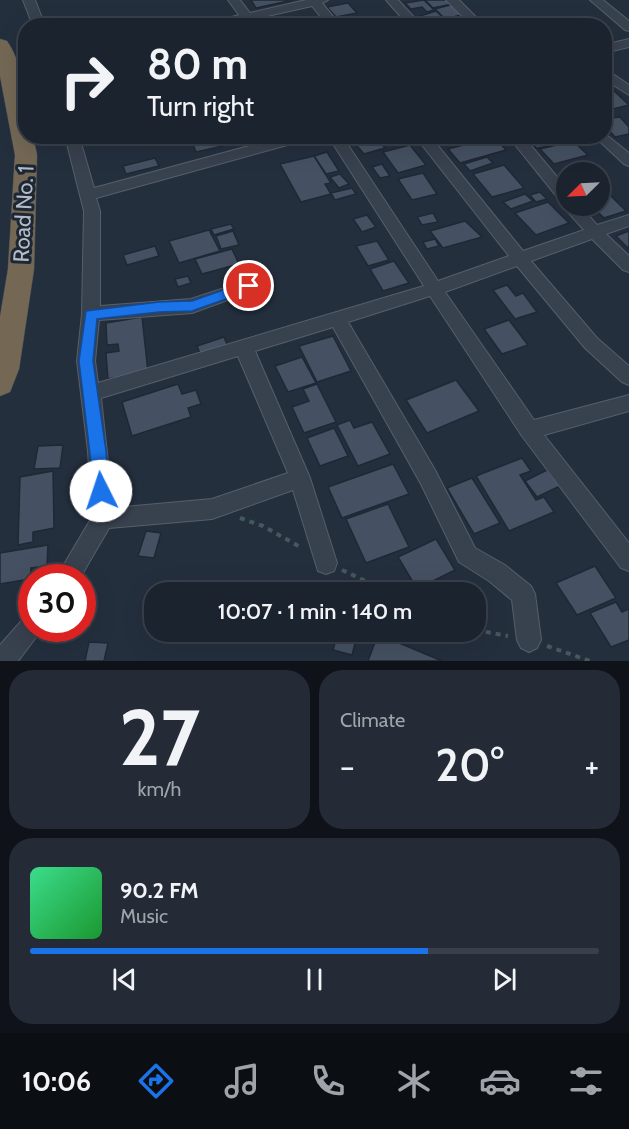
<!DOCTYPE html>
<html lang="en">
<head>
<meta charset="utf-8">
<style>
	body { margin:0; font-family:Cabin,sans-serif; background:#242b36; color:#f1f3f6; height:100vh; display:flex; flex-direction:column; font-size:22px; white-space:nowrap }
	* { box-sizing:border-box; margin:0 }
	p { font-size:20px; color:#a0a4aa }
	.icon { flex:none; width:33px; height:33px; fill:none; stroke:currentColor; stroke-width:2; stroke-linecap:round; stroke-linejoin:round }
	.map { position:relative; height:661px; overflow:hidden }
	.drawer { display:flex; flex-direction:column; gap:9px; padding:9px; background:#0f1319; flex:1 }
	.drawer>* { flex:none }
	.guide { position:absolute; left:18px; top:18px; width:594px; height:126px; border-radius:24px; box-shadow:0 6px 24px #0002,0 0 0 2px #39404a; background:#1b232e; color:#f1f3f6; overflow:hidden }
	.needle { width:39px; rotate:246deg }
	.buttons { position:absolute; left:556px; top:162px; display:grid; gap:12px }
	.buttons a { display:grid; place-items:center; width:54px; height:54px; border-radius:50%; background:#1b232e; box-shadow:0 6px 24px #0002,0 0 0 2px #39404a; font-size:30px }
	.speed { position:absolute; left:18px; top:564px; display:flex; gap:12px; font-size:30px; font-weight:700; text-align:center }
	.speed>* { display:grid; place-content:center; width:78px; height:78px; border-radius:50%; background:#1b232e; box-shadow:0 6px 24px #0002,0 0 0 2px #39404a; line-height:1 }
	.speed .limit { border:9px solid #d22; background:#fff; color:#111 }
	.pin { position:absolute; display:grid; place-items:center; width:51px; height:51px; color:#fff; margin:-26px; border:3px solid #fff; border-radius:50%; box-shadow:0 2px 6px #0007 }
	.me { position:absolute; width:66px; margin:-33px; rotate:356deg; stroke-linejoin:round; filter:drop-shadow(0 0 4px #0008) }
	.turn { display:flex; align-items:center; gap:21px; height:126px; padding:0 30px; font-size:27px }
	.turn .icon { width:78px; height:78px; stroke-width:2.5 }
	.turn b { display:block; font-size:42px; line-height:51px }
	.big { font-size:45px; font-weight:600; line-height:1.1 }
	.drawer .widget { flex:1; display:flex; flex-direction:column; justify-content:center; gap:9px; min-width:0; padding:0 21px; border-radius:24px; background:#242b36 }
	.drawer .dial { align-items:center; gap:0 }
	.dial b { font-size:78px; line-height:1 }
	.song { display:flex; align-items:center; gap:18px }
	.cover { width:72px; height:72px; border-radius:9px; background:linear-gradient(135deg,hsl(150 70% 55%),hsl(130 70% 35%)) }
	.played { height:6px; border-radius:3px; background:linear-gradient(90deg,#1a73e8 70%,#39404a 70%) }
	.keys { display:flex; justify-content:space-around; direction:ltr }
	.heat { display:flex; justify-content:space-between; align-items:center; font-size:33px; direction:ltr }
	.drawer .tiles { flex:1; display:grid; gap:9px; grid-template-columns:1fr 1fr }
	.widget:last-child { grid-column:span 2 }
	.trip { position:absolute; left:144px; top:582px; width:342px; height:60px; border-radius:24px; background:#1b232e; box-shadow:0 6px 24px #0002,0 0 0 2px #39404a; font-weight:600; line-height:60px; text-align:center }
	.tab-bar { display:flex; height:96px; justify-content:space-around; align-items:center; background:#0b0e12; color:#a0a4aa }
	.tab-bar .icon { width:42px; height:42px }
	.tab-bar .on { color:#1a73e8 }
	.tab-bar b { font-size:27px; color:#f1f3f6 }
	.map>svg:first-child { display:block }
</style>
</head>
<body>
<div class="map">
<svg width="629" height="661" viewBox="0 0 629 661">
	<rect width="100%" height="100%" fill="#242f3e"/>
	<g fill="#455162" stroke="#1f2835" stroke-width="1.5">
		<polygon points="251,0 293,0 256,8"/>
		<polygon points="424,0 434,10 427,12 422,7 411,9 405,3"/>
		<polygon points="425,0 448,0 452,4 433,8"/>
		<polygon points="348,3 357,13 336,17 327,7"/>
		<polygon points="454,4 465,14 445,19 435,9"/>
		<polygon points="436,11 448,22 431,26 420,16"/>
		<polygon points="613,90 629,105 605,111 604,92"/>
		<polygon points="620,117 629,127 629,134 615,137 604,125 604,119"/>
		<polygon points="358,136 375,136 385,148 364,154 351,139"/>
		<polygon points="384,136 408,136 411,140 391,145"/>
		<polygon points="494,137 506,150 460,163 448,149"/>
		<polygon points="219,138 223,146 196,152 193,144"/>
		<polygon points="548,141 551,146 536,148 533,143"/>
		<polygon points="573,141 588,155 554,164 540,149"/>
		<polygon points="410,145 426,165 398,173 383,152"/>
		<polygon points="327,152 339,171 326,174 314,156"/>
		<polygon points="314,156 331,183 325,184 331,194 301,202 280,164"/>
		<polygon points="487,157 493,163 470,171 464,164"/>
		<polygon points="155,158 159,166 126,174 123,166"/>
		<polygon points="382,164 390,176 380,178 372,167"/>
		<polygon points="504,165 524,188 492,197 473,174"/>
		<polygon points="423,173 437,194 412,200 398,179"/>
		<polygon points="340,174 349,184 339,188 330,177"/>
		<polygon points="352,188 356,194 335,200 331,193"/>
		<polygon points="605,190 626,211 604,218 592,206 600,206 600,191"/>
		<polygon points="540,192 547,199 536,202 530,195"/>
		<polygon points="525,194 533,201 511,209 503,202"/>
		<polygon points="548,202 569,223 536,235 515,213"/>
		<polygon points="433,213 438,222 422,225 417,217"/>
		<polygon points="367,215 376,227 362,232 353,219"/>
		<polygon points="465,221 482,237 443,248 430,231"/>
		<polygon points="231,224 234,229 214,235 211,229"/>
		<polygon points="209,230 220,251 179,263 169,241"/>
		<polygon points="233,231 239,245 221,249 216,236"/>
		<polygon points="629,231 629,249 616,236"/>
		<polygon points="435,239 439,246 427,249 423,242"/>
		<polygon points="377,241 389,260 368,266 356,246"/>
		<polygon points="155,246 159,256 127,265 123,255"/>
		<polygon points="232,249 239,264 202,274 195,259"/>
		<polygon points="394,261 409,283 383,291 370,269"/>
		<polygon points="188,276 191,283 178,287 175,279"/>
		<polygon points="507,285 516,296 523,293 537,312 515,319 493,290"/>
		<polygon points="142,317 148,372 108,379 106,353 119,351 118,344 107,345 106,323"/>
		<polygon points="509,320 528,345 502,354 484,329"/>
		<polygon points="333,336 351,371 317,382 299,346"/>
		<polygon points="224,337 228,347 201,356 197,346"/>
		<polygon points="302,357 316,383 288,392 275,366"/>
		<polygon points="456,380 479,411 427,433 406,400"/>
		<polygon points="178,384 182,394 196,390 201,404 188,408 191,417 132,436 122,402"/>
		<polygon points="317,384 336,422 304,433 292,407 309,401 303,389"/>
		<polygon points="350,420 354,428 372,422 390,454 358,466 337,425"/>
		<polygon points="334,428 348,456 320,466 307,438"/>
		<polygon points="63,445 60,468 34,469 38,446"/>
		<polygon points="522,458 531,471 520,475 536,500 544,497 554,512 509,531 476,476"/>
		<polygon points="393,464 409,494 342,518 328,487"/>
		<polygon points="547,470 560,486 537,497 525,481"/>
		<polygon points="53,471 54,528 33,532 33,542 18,545 20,477"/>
		<polygon points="472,478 500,523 474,534 447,488"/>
		<polygon points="388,504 409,547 366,563 346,519"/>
		<polygon points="146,531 161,533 154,558 138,556"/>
		<polygon points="436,539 455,570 417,589 398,557"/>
		<polygon points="48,545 47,566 31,568 30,579 0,584 0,553"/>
		<polygon points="595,566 616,598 577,615 556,583"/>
		<polygon points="616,602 622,612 629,609 629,640 611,647 590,613"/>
		<polygon points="338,632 358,632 352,655 333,650"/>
		<polygon points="378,634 442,661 368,661"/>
		<polygon points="89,642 108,643 104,661 85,661"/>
	</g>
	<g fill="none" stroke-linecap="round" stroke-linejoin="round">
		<g stroke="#565f6c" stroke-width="2">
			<g id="minor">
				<polygon points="23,0 35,0 45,26 33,26"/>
				<polygon points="228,0 240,0 250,13 306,0 328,0 322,3 341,26 328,26 312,6 254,19 257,26 247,26 244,21 224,26 200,26 239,15"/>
				<polygon points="386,0 398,0 422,26 409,26"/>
				<polygon points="446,0 459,0 485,26 472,26"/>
				<polygon points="590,0 603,0 629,21 629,31 625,30"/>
				<polygon points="629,39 629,47 604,53 604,45"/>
				<polygon points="26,64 26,72 0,78 0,70"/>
				<polygon points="604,68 629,85 629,95 604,79"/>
				<polygon points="604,133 629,153 629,166 624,164 594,136 604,136"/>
				<path d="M 65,136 L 79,136 L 94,188 L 286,136 L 311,136 L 309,139 L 96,198 L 100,211 L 100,306 L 191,299 L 249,280 L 255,282 L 258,286 L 255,290 L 192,313 L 99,320 L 95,361 L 98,383 L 424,286 L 328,136 L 342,136 L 438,281 L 509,256 L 415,136 L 430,136 L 523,251 L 584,230 L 566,210 L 566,204 L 562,203 L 508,136 L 523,136 L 567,189 L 567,206 L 580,206 L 597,225 L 629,215 L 629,226 L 606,234 L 629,256 L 629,272 L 623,270 L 592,239 L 531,261 L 597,338 L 629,366 L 629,385 L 622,382 L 585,348 L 517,266 L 445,292 L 534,420 L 629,395 L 629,411 L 544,435 L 629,543 L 629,571 L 621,568 L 522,436 L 430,296 L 348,322 L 435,470 L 475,548 L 505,565 L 531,586 L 535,594 L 541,640 L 537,648 L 529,652 L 521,648 L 517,640 L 512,600 L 489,581 L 459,562 L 421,484 L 333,327 L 255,351 L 310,478 L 337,563 L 334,571 L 326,574 L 318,571 L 293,490 L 212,519 L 109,528 L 80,578 L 56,578 L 92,517 L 88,451 L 77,361 L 82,314 L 84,211 ZM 238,356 L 288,473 L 212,499 L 113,508 L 101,398 Z"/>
				<polygon points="32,614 32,628 43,628 18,661 0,661 0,645 24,618"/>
			</g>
		</g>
		<g stroke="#434c59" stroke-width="1">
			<path id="highway" d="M 0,39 L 7,41 C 25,67 26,106 26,136 L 33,136 L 37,155 L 34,269 L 19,369 L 10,392 L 0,396 L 0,317 L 8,269 L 15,155 L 0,76 Z"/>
		</g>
		<g stroke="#44595c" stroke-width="4" stroke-dasharray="5 5" stroke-linecap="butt">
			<polyline points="240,518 263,526 302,548"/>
			<polyline points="342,570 389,592"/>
			<polyline points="476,630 508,636"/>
			<polyline points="547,646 590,661"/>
		</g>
		<use href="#minor" fill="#38414e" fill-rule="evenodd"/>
		<use href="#highway" fill="#746855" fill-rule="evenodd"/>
	</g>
	<polygon fill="#1a73e8" stroke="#114b97" stroke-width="1.5" points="249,281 256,286 254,289 192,311 159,312 97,319 93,361 106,451 109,491 107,496 101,499 95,496 79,361 86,311 159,302 192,301"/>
	<g text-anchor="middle" stroke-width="6" stroke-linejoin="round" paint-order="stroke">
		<g font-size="22" fill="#b4bcc9" stroke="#1d2633">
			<text transform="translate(23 214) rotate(-87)" y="8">Road No. 1</text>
		</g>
	</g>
</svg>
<div class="buttons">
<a><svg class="needle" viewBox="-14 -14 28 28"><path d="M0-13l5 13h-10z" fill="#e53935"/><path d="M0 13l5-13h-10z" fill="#a0a4aa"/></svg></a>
</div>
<div class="speed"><div class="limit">30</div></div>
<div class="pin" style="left:249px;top:286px;background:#d93025"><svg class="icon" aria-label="arrive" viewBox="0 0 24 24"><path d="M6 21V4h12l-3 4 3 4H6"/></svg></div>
<svg class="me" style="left:101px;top:491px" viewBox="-20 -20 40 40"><circle r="19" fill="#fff"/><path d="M0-13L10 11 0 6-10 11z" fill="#1a73e8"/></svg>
<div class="trip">10:07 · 1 min · 140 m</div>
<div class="guide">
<div class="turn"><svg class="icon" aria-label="right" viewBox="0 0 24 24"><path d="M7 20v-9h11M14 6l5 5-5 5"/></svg><div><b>80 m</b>Turn right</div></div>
</div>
</div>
<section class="drawer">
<div class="tiles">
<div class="widget dial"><b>27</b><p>km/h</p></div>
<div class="widget"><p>Climate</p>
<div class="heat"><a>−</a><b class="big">20°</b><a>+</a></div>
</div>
<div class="widget">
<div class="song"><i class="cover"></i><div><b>90.2 FM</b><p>Music</p></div></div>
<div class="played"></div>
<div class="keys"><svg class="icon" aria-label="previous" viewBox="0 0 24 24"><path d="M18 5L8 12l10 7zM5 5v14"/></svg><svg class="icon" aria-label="pause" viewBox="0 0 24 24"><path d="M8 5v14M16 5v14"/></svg><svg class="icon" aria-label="next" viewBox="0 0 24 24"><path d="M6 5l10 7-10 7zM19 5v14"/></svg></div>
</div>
</div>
</section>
<nav class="tab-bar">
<b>10:06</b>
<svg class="icon on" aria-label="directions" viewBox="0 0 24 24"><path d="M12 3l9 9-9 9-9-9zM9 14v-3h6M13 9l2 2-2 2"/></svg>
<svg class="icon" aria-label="music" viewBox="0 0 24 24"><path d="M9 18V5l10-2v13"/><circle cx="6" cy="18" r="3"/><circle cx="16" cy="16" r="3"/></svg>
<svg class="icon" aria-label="phone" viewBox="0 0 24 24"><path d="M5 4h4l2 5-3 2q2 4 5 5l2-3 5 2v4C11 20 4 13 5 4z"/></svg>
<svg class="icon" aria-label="climate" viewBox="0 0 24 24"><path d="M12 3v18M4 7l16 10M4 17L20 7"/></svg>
<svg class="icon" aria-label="car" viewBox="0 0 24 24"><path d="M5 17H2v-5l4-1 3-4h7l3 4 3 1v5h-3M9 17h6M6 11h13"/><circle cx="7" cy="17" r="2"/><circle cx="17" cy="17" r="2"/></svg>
<svg class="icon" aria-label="filters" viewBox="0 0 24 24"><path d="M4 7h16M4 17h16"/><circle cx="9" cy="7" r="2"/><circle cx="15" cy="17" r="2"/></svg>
</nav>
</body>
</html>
